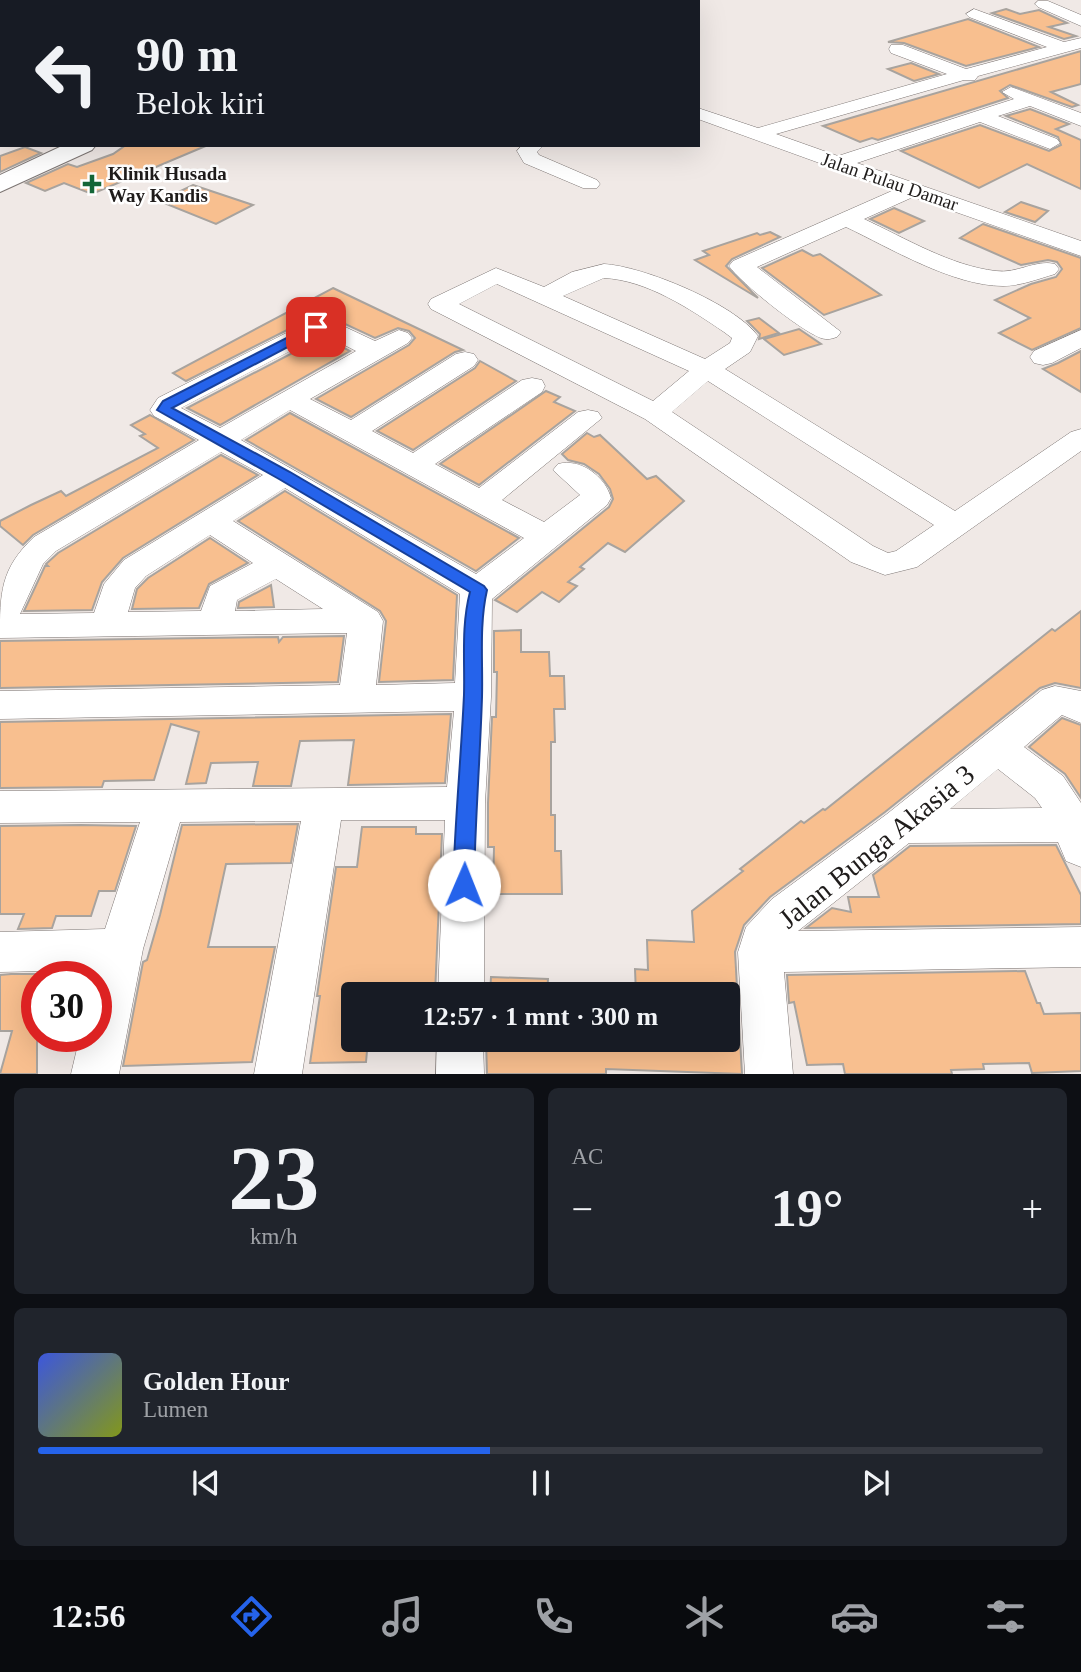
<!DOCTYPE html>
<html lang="id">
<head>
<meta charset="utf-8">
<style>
	body { margin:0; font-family:"Times New Roman",serif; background:#20242c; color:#f1f3f6; height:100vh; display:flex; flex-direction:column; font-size:26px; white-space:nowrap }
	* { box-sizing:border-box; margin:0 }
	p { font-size:23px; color:#9ea1a6 }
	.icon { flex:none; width:38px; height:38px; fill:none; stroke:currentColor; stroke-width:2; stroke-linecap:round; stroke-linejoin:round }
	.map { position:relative; height:1074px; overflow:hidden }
	.panel { display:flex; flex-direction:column; gap:14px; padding:14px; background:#0d0f14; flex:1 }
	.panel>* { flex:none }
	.top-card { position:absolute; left:0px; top:0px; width:700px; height:147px; box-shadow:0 7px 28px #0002; background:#171b24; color:#f1f3f6; overflow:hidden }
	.speed { position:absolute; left:21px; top:961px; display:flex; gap:14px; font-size:35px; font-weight:700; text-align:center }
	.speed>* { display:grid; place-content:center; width:91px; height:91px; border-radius:50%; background:#171b24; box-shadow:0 7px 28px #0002; line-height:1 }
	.speed .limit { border:10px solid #d22; background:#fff; color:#111 }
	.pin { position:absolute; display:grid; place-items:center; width:60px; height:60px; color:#fff; margin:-30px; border-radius:14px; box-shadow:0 4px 10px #0006 }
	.me { position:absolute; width:77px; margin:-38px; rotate:1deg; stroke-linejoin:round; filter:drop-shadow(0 0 5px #0008) }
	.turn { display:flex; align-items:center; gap:24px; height:147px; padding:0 21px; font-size:32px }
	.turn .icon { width:91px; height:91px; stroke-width:2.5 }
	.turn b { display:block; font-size:49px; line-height:60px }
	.big { font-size:52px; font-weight:800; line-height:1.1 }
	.panel .widget { flex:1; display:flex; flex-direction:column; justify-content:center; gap:10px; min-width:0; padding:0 24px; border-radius:10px; background:#20242c }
	.panel .dial { align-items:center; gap:0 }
	.dial b { font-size:91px; line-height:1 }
	.song { display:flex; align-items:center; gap:21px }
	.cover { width:84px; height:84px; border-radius:10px; background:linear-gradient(135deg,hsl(230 70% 55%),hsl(70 70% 35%)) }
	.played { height:7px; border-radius:4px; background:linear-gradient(90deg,#2563eb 45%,#363941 45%) }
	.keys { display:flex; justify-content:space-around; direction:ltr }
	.heat { display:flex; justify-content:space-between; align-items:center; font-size:38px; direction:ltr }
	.panel .tiles { flex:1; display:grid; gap:14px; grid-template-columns:1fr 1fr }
	.widget:last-child { grid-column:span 2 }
	.trip { position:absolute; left:341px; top:982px; width:399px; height:70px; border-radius:7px; background:#171b24; box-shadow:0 7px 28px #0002; font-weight:800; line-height:70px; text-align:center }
	.tab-bar { display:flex; height:112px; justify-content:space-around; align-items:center; background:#090b0e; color:#9ea1a6 }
	.tab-bar .icon { width:49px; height:49px }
	.tab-bar .current { color:#2563eb }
	.tab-bar b { font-size:32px; color:#f1f3f6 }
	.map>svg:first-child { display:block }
</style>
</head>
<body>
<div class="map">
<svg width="1081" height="1074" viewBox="0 0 1081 1074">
	<rect width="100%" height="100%" fill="#f0e9e6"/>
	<g fill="#f8bf8f" stroke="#a8a39e" stroke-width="2">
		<polygon points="1006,9 1020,14 1039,10 1067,23 1049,27 1076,36 1064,39 992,13"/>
		<polygon points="968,19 1039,47 966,66 904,43 888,42"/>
		<polygon points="1081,51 1081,84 1051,92 1078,105 1072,107 1010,85 1000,91 1008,98 878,140 872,138 860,142 823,126"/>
		<polygon points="911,63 939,74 914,81 888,69"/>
		<polygon points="1030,109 1069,124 1056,129 1081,140 1081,189 1027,164 979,188 901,151 980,125 1049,151 1061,145 1058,137 1006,116"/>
		<polygon points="126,145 208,145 92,194 64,183 45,191 26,183 68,164 77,167 113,154"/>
		<polygon points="25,147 41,153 0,172 0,156"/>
		<polygon points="193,185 253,205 216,224 164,203 173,199 168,197"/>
		<polygon points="1021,202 1048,211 1035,222 1005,212"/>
		<polygon points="894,208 924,221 899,233 870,219"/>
		<polygon points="983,224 1081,258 1081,328 1032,350 999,333 1030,318 995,300 1031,284 1056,277 1062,269 1057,262 1048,260 1021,265 960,238"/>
		<polygon points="770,232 780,237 732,259 726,266 758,298 695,260 709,255 703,251 757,233 760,235"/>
		<polygon points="802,250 813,256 820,254 881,295 824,315 762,268"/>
		<polygon points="333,288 463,350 455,352 351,417 316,399 409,345 415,338 409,331 398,328 375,338 326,315 309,319 186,381 173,373"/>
		<polygon points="759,318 779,333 759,339 760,334 747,321"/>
		<polygon points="799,329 821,344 784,355 764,339"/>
		<polygon points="323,337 350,351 220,425 187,408"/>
		<polygon points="1081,351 1081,392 1043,369 1058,363"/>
		<polygon points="480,361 516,381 413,450 377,431 475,368"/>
		<polygon points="546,391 560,397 554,402 575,411 479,485 440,464"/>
		<polygon points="290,413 519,538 476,571 246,440"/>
		<polygon points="150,415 194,440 33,535 23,545 0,526 0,521 31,505 61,491 66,496 158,448 140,436 145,434 131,425"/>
		<polygon points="587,433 594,437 600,435 647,479 656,476 684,501 625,552 608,543 580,567 584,569 568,582 577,586 559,602 542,592 517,612 495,600 609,507 613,499 610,489 599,474 584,464 568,460 562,454"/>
		<polygon points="221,455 258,475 123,558 102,582 92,610 24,611 45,566 48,566 46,564 58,553"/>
		<polygon points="285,491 457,595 453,680 379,682 386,621 380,611 238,521"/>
		<polygon points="210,538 248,563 209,584 199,608 132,609 137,589 148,578"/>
		<polygon points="271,585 274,607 238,608 239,602"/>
		<polygon points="1081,611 1081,688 1055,683 1040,688 885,812 770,897 744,925 735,952 742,1074 606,1069 606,1074 487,1074 486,1040 728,1040 728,994 636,994 635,969 648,970 647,940 694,942 692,911 743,871 740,869 801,821 804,823 823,809 825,810 1052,629 1055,631"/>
		<polygon points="521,630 521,652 549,652 550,676 564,676 565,709 554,709 555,742 551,742 551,815 555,815 555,851 561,851 562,894 493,894 494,847 488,847 488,803 492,717 496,717 497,672 494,672 494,631"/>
		<polygon points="344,636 338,682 0,688 0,641 278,637 279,642 283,637"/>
		<polygon points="451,714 445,783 348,785 354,740 300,741 291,786 253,786 258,762 211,763 206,783 186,784 199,732 171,724 154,780 104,781 102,787 0,788 0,722"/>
		<polygon points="1062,718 1081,725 1081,798 1065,774 1029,747"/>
		<polygon points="298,824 291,863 226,864 208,947 275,947 252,1062 123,1066 143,962 147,960 160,915 182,825"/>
		<polygon points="81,825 136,826 115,891 99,891 91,916 56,916 52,928 18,929 24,914 0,914 0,826"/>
		<polygon points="362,827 416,827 416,834 442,834 435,994 354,994 354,1040 368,1040 366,1062 310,1063 320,996 317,996 336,867 357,867"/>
		<polygon points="1056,845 1081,895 1081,924 806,928 832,908 851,912 848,897 879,897 873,875 910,846"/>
		<polygon points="1025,971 1037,1003 1040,1003 1044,1014 1081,1013 1081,1071 1032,1073 1029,1063 983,1064 984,1069 951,1070 952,1074 845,1074 843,1064 807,1065 794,1002 789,1003 787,975"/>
		<polygon points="11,974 37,974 37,1074 0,1074 12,1031 0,1031 0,975"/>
		<polygon points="491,977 548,979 547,994 490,994"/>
	</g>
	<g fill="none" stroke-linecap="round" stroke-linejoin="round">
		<g stroke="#7d7674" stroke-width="1">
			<g id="minor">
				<polygon points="50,0 71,0 72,2 52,2"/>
				<polygon points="478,0 494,0 495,2 480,2"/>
				<polygon points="1038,1 1048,1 1081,15 1081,26 1038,7 1035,4"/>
				<path d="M 974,9 L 1064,42 L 1081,38 L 1081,48 L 978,76 L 975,80 L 964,80 L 776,134 L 838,156 L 1014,99 L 1002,92 L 1011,87 L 1081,113 L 1081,126 L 1030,106 L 998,116 L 1057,139 L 1060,143 L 1050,149 L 980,122 L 857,163 L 1081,241 L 1081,256 L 913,197 L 864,219 C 905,238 951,266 996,271 C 1017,274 1036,259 1055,264 L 1059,269 L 1055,274 C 1038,279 1020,286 1003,286 C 953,286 890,248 846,227 L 757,267 L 841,332 L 837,337 C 831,339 827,340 821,338 C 801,331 741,283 729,266 L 733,261 L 894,190 L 698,119 L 698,108 L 758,128 L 947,74 L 891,53 L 889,49 L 891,45 L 903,45 L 966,69 L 1047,47 L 969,17 L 966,14 Z"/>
				<rect x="0" y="47" width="2" height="11"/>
				<rect x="0" y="92" width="2" height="11"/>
				<polygon points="522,145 544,145 537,152 539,155 597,180 600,184 597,188 583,188 524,163 517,151"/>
				<path d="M 604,264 C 643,266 735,304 758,336 L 750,352 L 725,369 L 955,511 L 1071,432 L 1081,429 L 1081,451 L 917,567 L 885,575 L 851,562 L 645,419 L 431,309 L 428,304 L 431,299 L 496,268 L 544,287 L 572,272 ZM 604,278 C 647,280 690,309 724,332 L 732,338 L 730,343 L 705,359 L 563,296 ZM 497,284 L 689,371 L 653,401 L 459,304 ZM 708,381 L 934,525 L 896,551 L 888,553 L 873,546 L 672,412 Z"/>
				<path d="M 326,318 L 375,341 L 399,330 L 408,333 L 412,338 L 408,343 L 310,399 L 351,420 L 456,354 L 465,352 L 474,354 L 478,360 L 474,366 L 372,431 L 413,453 L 522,380 L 532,378 L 542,380 L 545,386 L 542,392 L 435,464 L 479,488 L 578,412 L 588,410 L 598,412 L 602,418 L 502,500 L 544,522 L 580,495 L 553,470 L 558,464 C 580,458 605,476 611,498 L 607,505 L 492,599 L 491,697 L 485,803 L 484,994 L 438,994 L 445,820 L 341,820 L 302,1074 L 254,1074 L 301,821 L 180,822 L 143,949 L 119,1074 L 71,1074 L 80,1036 L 96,1036 L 94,970 L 0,972 L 0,932 L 105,929 L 140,822 L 0,823 L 0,791 L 447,787 L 454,711 L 0,719 L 0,691 L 340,685 L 347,633 L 0,638 C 0,593 0,569 34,537 L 199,440 L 154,416 L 150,410 L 158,398 L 310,321 ZM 323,334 L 356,351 L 220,428 L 181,408 ZM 290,410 L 524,538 L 476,574 L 241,440 ZM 221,452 L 263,475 L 124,560 L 104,584 L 94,613 L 20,614 L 43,564 L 56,551 ZM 285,488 L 460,594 L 455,683 L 376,685 L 383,621 L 378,612 L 233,521 ZM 210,535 L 253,563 L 210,586 L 201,611 L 128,612 L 135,588 L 146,576 ZM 276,579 L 323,609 L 235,611 L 237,600 Z"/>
				<polygon points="1081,330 1081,348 1052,363 1043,365 1034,363 1030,357 1034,351"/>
				<path d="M 1055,686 L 1081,691 L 1081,723 L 1062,715 L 1024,747 L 1063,776 L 1081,803 L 1081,867 L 1066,861 L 1058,842 L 909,843 L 798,931 L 1081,927 L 1081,967 L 784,972 L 793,1074 L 745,1074 L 738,952 L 746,927 L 772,899 L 887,814 L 1042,690 ZM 998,769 L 1035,798 L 1042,808 L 950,809 Z"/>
				<polygon points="437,1040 483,1040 484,1074 436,1074"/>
			</g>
		</g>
		<g stroke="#7d7674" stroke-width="2">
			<g id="major">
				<polygon points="343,0 363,0 342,2"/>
				<polygon points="64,145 96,145 92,150 0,192 0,175"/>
			</g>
		</g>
		<use href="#minor" fill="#fff" fill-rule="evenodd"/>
		<use href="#major" fill="#fff" fill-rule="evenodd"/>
	</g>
	<path fill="#2563eb" stroke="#184099" stroke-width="2" d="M 316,323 L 322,327 L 320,330 L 172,408 L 290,472 L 484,586 L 487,590 C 479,625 483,661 482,697 C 480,760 475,822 474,885 L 471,891 L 464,894 L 456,891 L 453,885 C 455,821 461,758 464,695 C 465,661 461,626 470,592 L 279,479 L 157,410 L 163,401 Z"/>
	<path fill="#146637" stroke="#fff" stroke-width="2.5" d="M88.5 173.5h7v7h7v7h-7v7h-7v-7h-7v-7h7z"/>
	<g text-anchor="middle" stroke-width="5" stroke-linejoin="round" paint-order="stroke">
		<g font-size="19" font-weight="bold" fill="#1f1c1b" stroke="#fff" text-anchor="start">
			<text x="108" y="180">Klinik Husada<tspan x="108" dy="22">Way Kandis</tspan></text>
		</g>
		<g font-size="19" fill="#1f1c1b" stroke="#fff">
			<text transform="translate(890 181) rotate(19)" y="7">Jalan Pulau Damar</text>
		</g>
		<g font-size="28" fill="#1f1c1b" stroke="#fff">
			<text transform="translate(876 846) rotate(-39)" y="10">Jalan Bunga Akasia 3</text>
		</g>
	</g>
</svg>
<div class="speed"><div class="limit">30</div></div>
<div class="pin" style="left:316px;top:327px;background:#d93025"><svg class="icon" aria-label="arrive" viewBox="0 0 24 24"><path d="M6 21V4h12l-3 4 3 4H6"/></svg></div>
<svg class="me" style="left:464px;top:885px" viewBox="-20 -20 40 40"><circle r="19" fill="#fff"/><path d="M0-13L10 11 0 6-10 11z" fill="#2563eb"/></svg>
<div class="trip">12:57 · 1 mnt · 300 m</div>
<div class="top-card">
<div class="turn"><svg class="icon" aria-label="left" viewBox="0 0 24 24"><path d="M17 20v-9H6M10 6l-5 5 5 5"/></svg><div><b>90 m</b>Belok kiri</div></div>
</div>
</div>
<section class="panel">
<div class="tiles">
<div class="widget dial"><b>23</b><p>km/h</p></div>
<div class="widget"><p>AC</p>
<div class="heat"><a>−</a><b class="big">19°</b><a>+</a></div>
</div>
<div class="widget">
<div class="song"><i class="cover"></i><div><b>Golden Hour</b><p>Lumen</p></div></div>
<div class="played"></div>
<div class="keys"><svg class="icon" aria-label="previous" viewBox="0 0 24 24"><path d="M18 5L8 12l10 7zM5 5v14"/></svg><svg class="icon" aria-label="pause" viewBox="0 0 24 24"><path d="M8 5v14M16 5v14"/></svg><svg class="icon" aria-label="next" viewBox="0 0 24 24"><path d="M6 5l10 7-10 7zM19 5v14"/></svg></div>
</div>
</div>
</section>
<nav class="tab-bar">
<b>12:56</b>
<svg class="icon current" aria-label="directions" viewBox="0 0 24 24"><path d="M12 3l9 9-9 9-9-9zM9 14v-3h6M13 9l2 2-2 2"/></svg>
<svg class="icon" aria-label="music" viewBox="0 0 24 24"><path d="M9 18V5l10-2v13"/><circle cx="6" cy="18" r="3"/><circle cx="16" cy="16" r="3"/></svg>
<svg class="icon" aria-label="phone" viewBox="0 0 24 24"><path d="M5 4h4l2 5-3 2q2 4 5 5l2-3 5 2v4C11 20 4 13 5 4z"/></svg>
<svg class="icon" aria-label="climate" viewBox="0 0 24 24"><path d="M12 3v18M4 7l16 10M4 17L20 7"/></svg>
<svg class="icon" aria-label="car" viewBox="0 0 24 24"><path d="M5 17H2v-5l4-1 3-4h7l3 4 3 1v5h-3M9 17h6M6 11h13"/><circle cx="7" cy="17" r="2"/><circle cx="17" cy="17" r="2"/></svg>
<svg class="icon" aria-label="filters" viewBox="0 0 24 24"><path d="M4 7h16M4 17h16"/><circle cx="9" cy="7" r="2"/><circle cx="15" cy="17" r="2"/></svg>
</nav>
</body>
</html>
